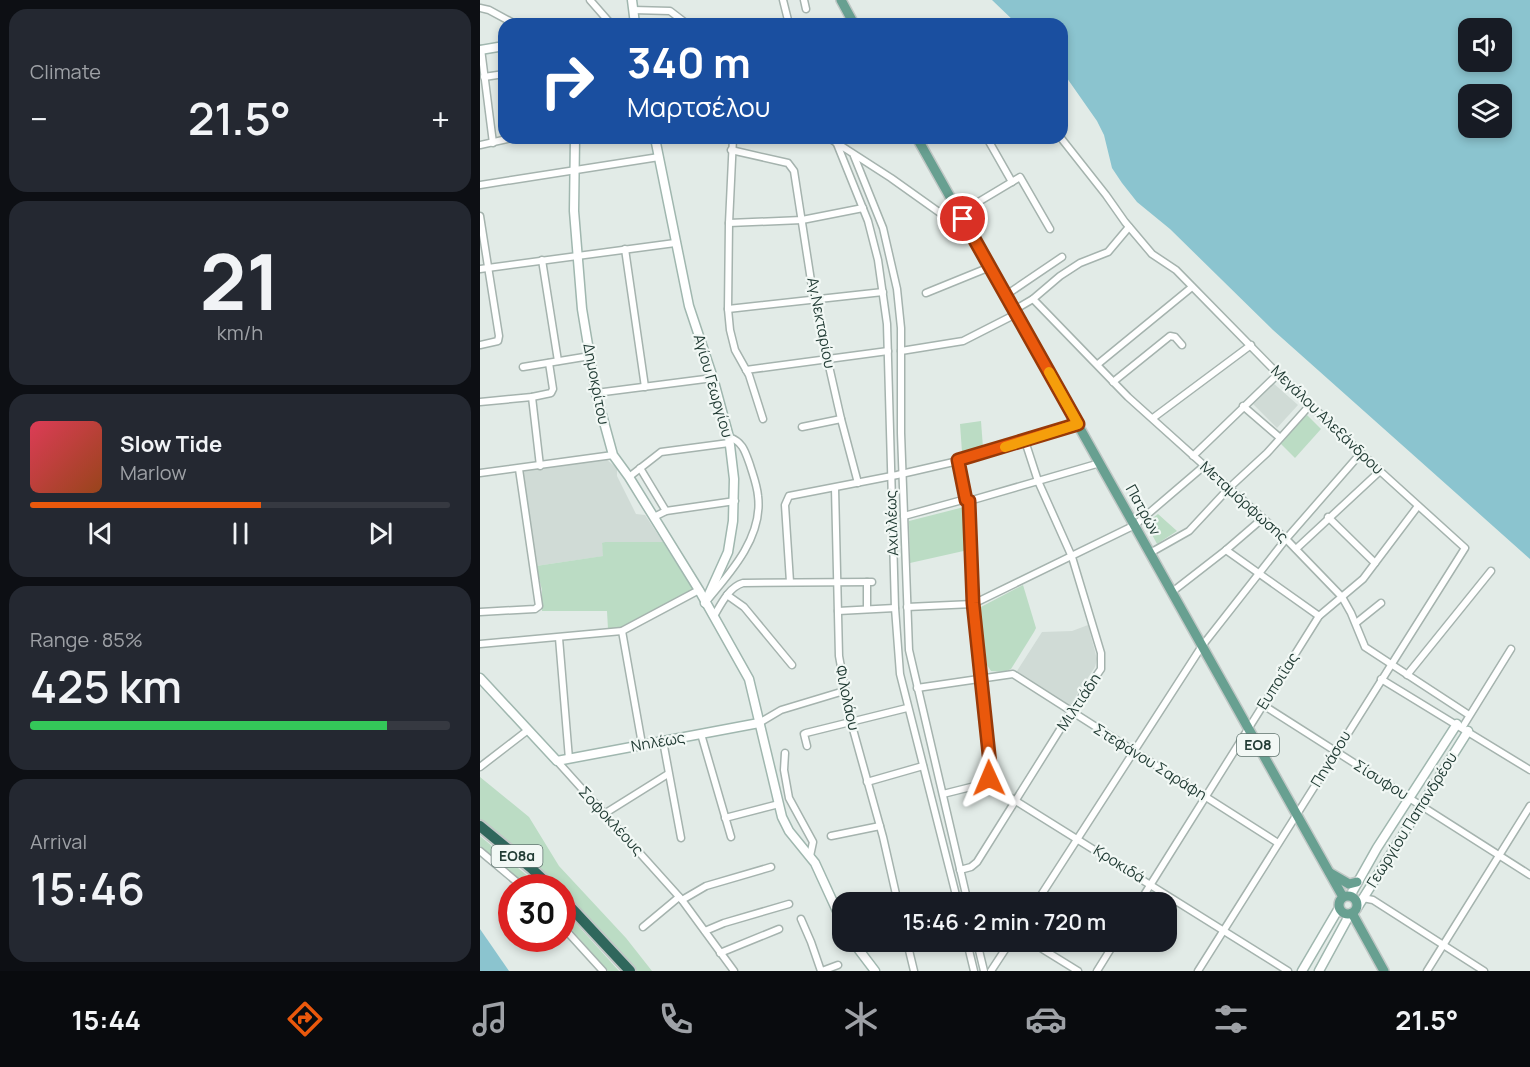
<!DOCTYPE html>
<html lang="en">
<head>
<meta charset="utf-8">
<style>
	body { margin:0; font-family:Manrope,sans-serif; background:#242831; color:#f1f3f6; height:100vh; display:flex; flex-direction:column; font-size:22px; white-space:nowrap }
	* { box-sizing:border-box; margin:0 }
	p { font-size:20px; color:#9ea1a6 }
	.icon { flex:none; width:33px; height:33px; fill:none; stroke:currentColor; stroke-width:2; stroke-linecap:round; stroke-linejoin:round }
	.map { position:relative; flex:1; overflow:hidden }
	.drawer { display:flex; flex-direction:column; gap:9px; padding:9px; background:#0d0f14; width:480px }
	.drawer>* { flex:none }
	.guide { position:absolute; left:18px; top:18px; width:570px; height:126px; border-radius:18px; box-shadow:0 3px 9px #0003; background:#1a4fa0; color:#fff; overflow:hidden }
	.buttons { position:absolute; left:978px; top:18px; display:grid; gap:12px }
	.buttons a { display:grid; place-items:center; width:54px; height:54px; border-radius:12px; background:#171b24; box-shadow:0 3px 9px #0003; font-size:30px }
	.speed { position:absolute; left:18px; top:874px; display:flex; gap:12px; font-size:30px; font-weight:700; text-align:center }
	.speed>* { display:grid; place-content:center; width:78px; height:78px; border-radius:50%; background:#171b24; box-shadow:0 3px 9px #0003; line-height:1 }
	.speed .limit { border:9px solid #d22; background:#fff; color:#111 }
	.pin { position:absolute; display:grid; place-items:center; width:51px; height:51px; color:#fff; margin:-26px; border:3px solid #fff; border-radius:50%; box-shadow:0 2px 6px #0007 }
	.me { position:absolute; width:66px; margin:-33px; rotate:359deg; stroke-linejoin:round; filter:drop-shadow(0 0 4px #0008) }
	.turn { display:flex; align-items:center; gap:21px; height:126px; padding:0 30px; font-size:27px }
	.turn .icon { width:78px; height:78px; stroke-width:2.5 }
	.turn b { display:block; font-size:42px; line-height:51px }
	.big { font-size:45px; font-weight:600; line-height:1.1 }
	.drawer .widget { flex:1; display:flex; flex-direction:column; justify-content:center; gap:9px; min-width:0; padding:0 21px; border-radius:18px; background:#242831 }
	.drawer .dial { align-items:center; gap:0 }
	.dial b { font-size:78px; line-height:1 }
	.song { display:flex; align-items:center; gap:18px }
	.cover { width:72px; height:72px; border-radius:9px; background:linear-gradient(135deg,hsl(350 70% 55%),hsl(20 70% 35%)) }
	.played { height:6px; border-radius:3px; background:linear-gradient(90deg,#ea580c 55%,#363941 55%) }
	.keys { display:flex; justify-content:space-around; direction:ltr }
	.heat { display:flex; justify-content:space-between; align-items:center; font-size:33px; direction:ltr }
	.charge { height:9px; border-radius:4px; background:linear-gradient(90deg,#34c759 85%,#363941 0) }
	.trip { position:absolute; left:352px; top:892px; width:345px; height:60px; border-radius:18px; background:#171b24; box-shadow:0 3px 9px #0003; font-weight:600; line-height:60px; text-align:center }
	.tabs { display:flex; height:96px; justify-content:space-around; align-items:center; background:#090b0e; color:#9ea1a6 }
	.tabs .icon { width:42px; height:42px }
	.tabs .current { color:#ea580c }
	.tabs b { font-size:27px; color:#f1f3f6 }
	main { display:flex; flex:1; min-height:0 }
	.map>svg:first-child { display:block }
</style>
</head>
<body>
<main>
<section class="drawer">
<div class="widget"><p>Climate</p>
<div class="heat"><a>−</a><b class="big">21.5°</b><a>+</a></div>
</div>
<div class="widget dial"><b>21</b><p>km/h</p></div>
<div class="widget">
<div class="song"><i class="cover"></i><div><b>Slow Tide</b><p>Marlow</p></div></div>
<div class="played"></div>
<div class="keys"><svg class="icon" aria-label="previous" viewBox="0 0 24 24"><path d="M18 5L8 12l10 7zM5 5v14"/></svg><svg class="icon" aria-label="pause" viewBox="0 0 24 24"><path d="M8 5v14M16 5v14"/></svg><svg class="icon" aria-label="next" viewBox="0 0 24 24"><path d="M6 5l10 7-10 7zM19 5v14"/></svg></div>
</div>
<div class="widget"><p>Range · 85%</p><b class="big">425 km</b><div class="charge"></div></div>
<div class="widget"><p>Arrival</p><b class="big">15:46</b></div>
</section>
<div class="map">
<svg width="1050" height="971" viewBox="0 0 1050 971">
	<rect width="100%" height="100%" fill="#e2ebe7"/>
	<g fill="#d0dbd6">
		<polygon points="792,382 818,405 797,428 771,402"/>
		<polygon points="127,460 137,468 137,476 156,514 165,515 183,542 125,542 122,544 124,556 56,566 41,471"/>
		<polygon points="608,625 617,659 615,667 588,708 537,671 562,632 592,631"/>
	</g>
	<g fill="#bbdcc4">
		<polygon points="827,415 841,429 815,458 800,443"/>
		<polygon points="501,421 503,448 482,452 480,424"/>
		<polygon points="484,507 488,550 430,563 429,521"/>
		<polygon points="678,514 697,531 677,544 666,523"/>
		<polygon points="125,542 183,542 213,590 141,629 128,629 127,611 62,611 62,590 56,566 123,556 122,543"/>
		<polygon points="543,585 556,628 554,632 531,669 524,672 511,671 507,665 499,608"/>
		<polygon points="0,777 49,817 79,866 146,938 172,971 154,971 83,892 82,888 79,888 27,840 0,820"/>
		<polygon points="0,836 62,888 49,888 0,846"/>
		<polygon points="83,909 139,971 128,971 83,920"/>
	</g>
	<g fill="#8bc4cf" fill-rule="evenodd">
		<path d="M 512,0 L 1050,0 L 1050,559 L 793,330 L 690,229 L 657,202 L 642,183 L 632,168 L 624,135 L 617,121 L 582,71 L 582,24 L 537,24 ZM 988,28 L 1022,28 L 1022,62 L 988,62 ZM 988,94 L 1022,94 L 1022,128 L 988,128 Z"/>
		<polygon points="0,929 29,971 0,971"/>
	</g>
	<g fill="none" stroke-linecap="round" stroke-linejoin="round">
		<g stroke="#a5b3ae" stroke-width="9">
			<g id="street">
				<polyline points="110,0 131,24"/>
				<polyline points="303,0 309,24"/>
				<polyline points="324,0 326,9"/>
				<polyline points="0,8 9,10 35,24"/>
				<polyline points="153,10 190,11 207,24"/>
				<polyline points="1,49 13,143"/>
				<polyline points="4,77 24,74"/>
				<polyline points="253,138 249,223 248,309 250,330 255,350 269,375 283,419"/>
				<polyline points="349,138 411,178 470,220 476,223 483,219"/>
				<polyline points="507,138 532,182"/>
				<polyline points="581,138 626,195 645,222 672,254 696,270 798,374 900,471 985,548 718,971"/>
				<polyline points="357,144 388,221 398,260 407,324 415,608 420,674 478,903"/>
				<polyline points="0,145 32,138"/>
				<polyline points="251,150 308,163 314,171 334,300 361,419 378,483"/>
				<polyline points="374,156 403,228 417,289 421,328 421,433 429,650 488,903"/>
				<polyline points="0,185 179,157"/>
				<polyline points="480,213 540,177 570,229"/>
				<polyline points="0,216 19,336 18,341 0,345"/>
				<polyline points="249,223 322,220 383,208"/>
				<polyline points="145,249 165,387"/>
				<polyline points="62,260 78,361"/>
				<polyline points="0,269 195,243"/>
				<polyline points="446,293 510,267"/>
				<polyline points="526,295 582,257"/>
				<polyline points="553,299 580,276 600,263 628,252 649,227"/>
				<polyline points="248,309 403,292"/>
				<polyline points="534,310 553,299 648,397 806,539 862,597 871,613 885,647 989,715"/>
				<polyline points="421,351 483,341 536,314"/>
				<polyline points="618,364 712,287"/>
				<polyline points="43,367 110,356"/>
				<polyline points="266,370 408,351"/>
				<polyline points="633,382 690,336 695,337 702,345"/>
				<polyline points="116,393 233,378"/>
				<polyline points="52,397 60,466"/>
				<polyline points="0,402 52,397 71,393 73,389 69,363"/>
				<polyline points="763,406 799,437"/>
				<polyline points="673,418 771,345"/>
				<polyline points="322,427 361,419"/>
				<polyline points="713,456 798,374"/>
				<polyline points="478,461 486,499 489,501 493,604 510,764 507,783"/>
				<polyline points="160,468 186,511"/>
				<polyline points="0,473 133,455"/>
				<polyline points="149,477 181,452 249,443"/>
				<polyline points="355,488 359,656 371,722 403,837 418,903"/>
				<polyline points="489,501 620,463"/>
				<polyline points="424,516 486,499"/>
				<polyline points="174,517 186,511 255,501"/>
				<polyline points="848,517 895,563"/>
				<polyline points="816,549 900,471"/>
				<polyline points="746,550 839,616"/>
				<polyline points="670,553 709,531 749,488 787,453 830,405"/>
				<polyline points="310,582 305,505 309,496 417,475 478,461 598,424"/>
				<polyline points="387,582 387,609"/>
				<polyline points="692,592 746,550 782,519"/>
				<polyline points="247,595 264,607 312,665"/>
				<path d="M 229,598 C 253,570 283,535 278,496 C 277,485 273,475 270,465 C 265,451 263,442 249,437"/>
				<polyline points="427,607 493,604 655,525 724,466"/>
				<polyline points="358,611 415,608"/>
				<polyline points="0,612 55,609 59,606 39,469"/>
				<path d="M 234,616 C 241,604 249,587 263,583 L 392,582"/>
				<polyline points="876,623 901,603"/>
				<polyline points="142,631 162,744"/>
				<polyline points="79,638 89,759"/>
				<polyline points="0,644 142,631 219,590"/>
				<polyline points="927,675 1011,571"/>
				<polyline points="901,679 1050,770"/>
				<polyline points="437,688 533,674 798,843"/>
				<polyline points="783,705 1050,875"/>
				<polyline points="279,723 301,710 364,691"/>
				<polyline points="982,728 1031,649"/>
				<polyline points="221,734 251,837"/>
				<polyline points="183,741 201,838"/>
				<polyline points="327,746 324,734 326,733 427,708"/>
				<polyline points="305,753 304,770 309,798 333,842 330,856"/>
				<polyline points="77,761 202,900 254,971"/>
				<polyline points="0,767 48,730"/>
				<polyline points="387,782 443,766"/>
				<polyline points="463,794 507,783 808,971"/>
				<polyline points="124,814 188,774"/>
				<polyline points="245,818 299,804"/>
				<polyline points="351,836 400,826"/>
				<polyline points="0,851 44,888"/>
				<polyline points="480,870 491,867 497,862 591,712 621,669 621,653 592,557 558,481 545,441"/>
				<polyline points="486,896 496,903"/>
				<polyline points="883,898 893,900 1004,971"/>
				<polyline points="202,900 226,886 291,867"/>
				<polyline points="407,903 418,900"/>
				<polyline points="556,903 722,646 806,539 881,453"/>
				<polyline points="659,903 839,616 883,579 938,506"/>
				<polyline points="321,919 331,942 341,971"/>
				<polyline points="82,926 123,971"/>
				<polyline points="163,927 199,897"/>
				<polyline points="225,931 244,923 309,904"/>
				<polyline points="427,942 434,971"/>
				<polyline points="487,942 494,971"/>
				<polyline points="497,942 504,971"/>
				<polyline points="551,942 598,971"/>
				<polyline points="240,953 299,929"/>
				<polyline points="342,971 358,965"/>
				<polyline points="511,971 530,942"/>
				<polyline points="617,971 635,942"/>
				<polyline points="947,971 1050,806"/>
			</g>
		</g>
		<g stroke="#a0b7af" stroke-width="11">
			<g id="secondary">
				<polyline points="152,0 155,24"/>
				<polyline points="0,50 24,46"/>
				<polyline points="95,138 94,211 102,309 116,393 133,455 149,477 219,590 269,679 302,817 309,831 335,863 363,924"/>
				<polyline points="175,138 209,306 233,378 249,437 254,479 253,521 248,552 225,603"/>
				<polyline points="0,678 77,761 279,723"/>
				<polyline points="870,896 897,848 977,724"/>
				<polyline points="877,908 988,731"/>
				<polyline points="373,942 395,971"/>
				<polyline points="822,971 859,908"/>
				<polyline points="839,971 870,914"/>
			</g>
		</g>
		<g stroke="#c1c8c6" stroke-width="12">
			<g id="primary">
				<polyline points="361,0 374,24"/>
				<polyline points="437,138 863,897"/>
				<polyline points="850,873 869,884 877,882"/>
				<circle cx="868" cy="905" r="9"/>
				<polyline points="872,913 904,971"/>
			</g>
		</g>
		<g stroke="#c1c8c6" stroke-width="14">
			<g id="highway">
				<polyline points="0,826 51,868 72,888"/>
				<polyline points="82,898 150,971"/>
			</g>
		</g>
		<use href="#street" stroke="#fff" stroke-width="6"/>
		<use href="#secondary" stroke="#fff" stroke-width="8"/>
		<use href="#primary" stroke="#68a091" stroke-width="9"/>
		<use href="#highway" stroke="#2f675c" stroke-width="10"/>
	</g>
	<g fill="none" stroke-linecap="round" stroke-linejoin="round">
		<g stroke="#983908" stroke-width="15">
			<polyline id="route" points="483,219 598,424 478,460 486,500 489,501 493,603 510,764 509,778"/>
		</g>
		<use href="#route" stroke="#ea580c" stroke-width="10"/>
		<polyline stroke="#f59e0b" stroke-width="10" points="525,447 598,424 569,372"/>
	</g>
	<g text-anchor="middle" stroke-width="4.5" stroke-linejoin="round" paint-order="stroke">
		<g fill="#f2f8f5" stroke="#60746f" stroke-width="1.5">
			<rect x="757" y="734" width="42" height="22" rx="4.5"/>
			<rect x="11.5" y="845" width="51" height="22" rx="4.5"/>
		</g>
		<g font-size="14" font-weight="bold" fill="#223c35">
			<text x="778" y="750">ΕΟ8</text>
			<text x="37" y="861">ΕΟ8α</text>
		</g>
		<g font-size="15" fill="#223c35" stroke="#f2f8f5">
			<text transform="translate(341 323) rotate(79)" y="5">Αγ.Νεκταρίου</text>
			<text transform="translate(116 384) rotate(79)" y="5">Δημοκρίτου</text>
			<text transform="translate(233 386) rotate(74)" y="5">Αγίου Γεωργίου</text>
			<text transform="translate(847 420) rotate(44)" y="5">Μεγάλου Αλεξάνδρου</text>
			<text transform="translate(764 502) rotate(42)" y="5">Μεταμόρφωσης</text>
			<text transform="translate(663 510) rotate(61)" y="5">Πατρών</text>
			<text transform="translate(412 523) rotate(-92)" y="5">Αχιλλέως</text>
			<text transform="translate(798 681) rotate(-58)" y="5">Ευποιΐας</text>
			<text transform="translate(367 698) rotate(78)" y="5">Φιλολάου</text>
			<text transform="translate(599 702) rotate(-56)" y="5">Μιλτιάδη</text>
			<text transform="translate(178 742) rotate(-10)" y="5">Νηλέως</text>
			<text transform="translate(851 759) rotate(-59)" y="5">Πηγάσου</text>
			<text transform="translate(670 762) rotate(32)" y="5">Στεφάνου Σαράφη</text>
			<text transform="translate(901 780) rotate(32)" y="5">Σίσυφου</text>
			<text transform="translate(932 820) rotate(-58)" y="5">Γεωργίου Παπανδρέου</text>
			<text transform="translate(131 821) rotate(47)" y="5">Σοφοκλέους</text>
			<text transform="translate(639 864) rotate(32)" y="5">Κροκιδά</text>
		</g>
	</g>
</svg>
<div class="buttons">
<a><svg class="icon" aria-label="sound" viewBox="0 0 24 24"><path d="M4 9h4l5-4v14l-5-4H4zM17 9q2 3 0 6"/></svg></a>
<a><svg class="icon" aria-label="layers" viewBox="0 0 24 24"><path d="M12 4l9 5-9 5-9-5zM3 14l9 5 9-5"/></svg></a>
</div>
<div class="speed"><div class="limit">30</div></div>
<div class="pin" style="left:483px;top:219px;background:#d93025"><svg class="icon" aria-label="arrive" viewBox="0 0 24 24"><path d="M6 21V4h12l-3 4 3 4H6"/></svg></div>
<svg class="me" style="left:509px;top:778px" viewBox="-20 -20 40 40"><path d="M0-17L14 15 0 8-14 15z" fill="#ea580c" stroke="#fff" stroke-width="4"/></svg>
<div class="trip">15:46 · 2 min · 720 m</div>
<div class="guide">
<div class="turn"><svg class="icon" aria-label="right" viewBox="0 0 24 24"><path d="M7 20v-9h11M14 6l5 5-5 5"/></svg><div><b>340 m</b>Μαρτσέλου</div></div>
</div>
</div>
</main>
<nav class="tabs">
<b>15:44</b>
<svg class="icon current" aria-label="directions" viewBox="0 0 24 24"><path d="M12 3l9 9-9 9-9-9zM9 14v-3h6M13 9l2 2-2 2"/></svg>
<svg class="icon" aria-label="music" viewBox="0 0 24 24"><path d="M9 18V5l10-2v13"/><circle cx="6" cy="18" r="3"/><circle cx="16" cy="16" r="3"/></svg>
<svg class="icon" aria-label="phone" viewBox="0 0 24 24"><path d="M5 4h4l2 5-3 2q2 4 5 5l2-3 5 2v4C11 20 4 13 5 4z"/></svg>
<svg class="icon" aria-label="climate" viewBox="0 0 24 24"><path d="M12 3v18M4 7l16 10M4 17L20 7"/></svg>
<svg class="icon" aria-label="car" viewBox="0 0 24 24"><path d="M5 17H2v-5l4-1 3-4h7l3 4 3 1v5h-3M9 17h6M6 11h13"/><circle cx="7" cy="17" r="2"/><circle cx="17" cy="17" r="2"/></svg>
<svg class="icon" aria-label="filters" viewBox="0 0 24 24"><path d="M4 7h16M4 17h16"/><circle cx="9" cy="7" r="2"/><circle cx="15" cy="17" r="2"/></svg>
<b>21.5°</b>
</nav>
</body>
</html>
